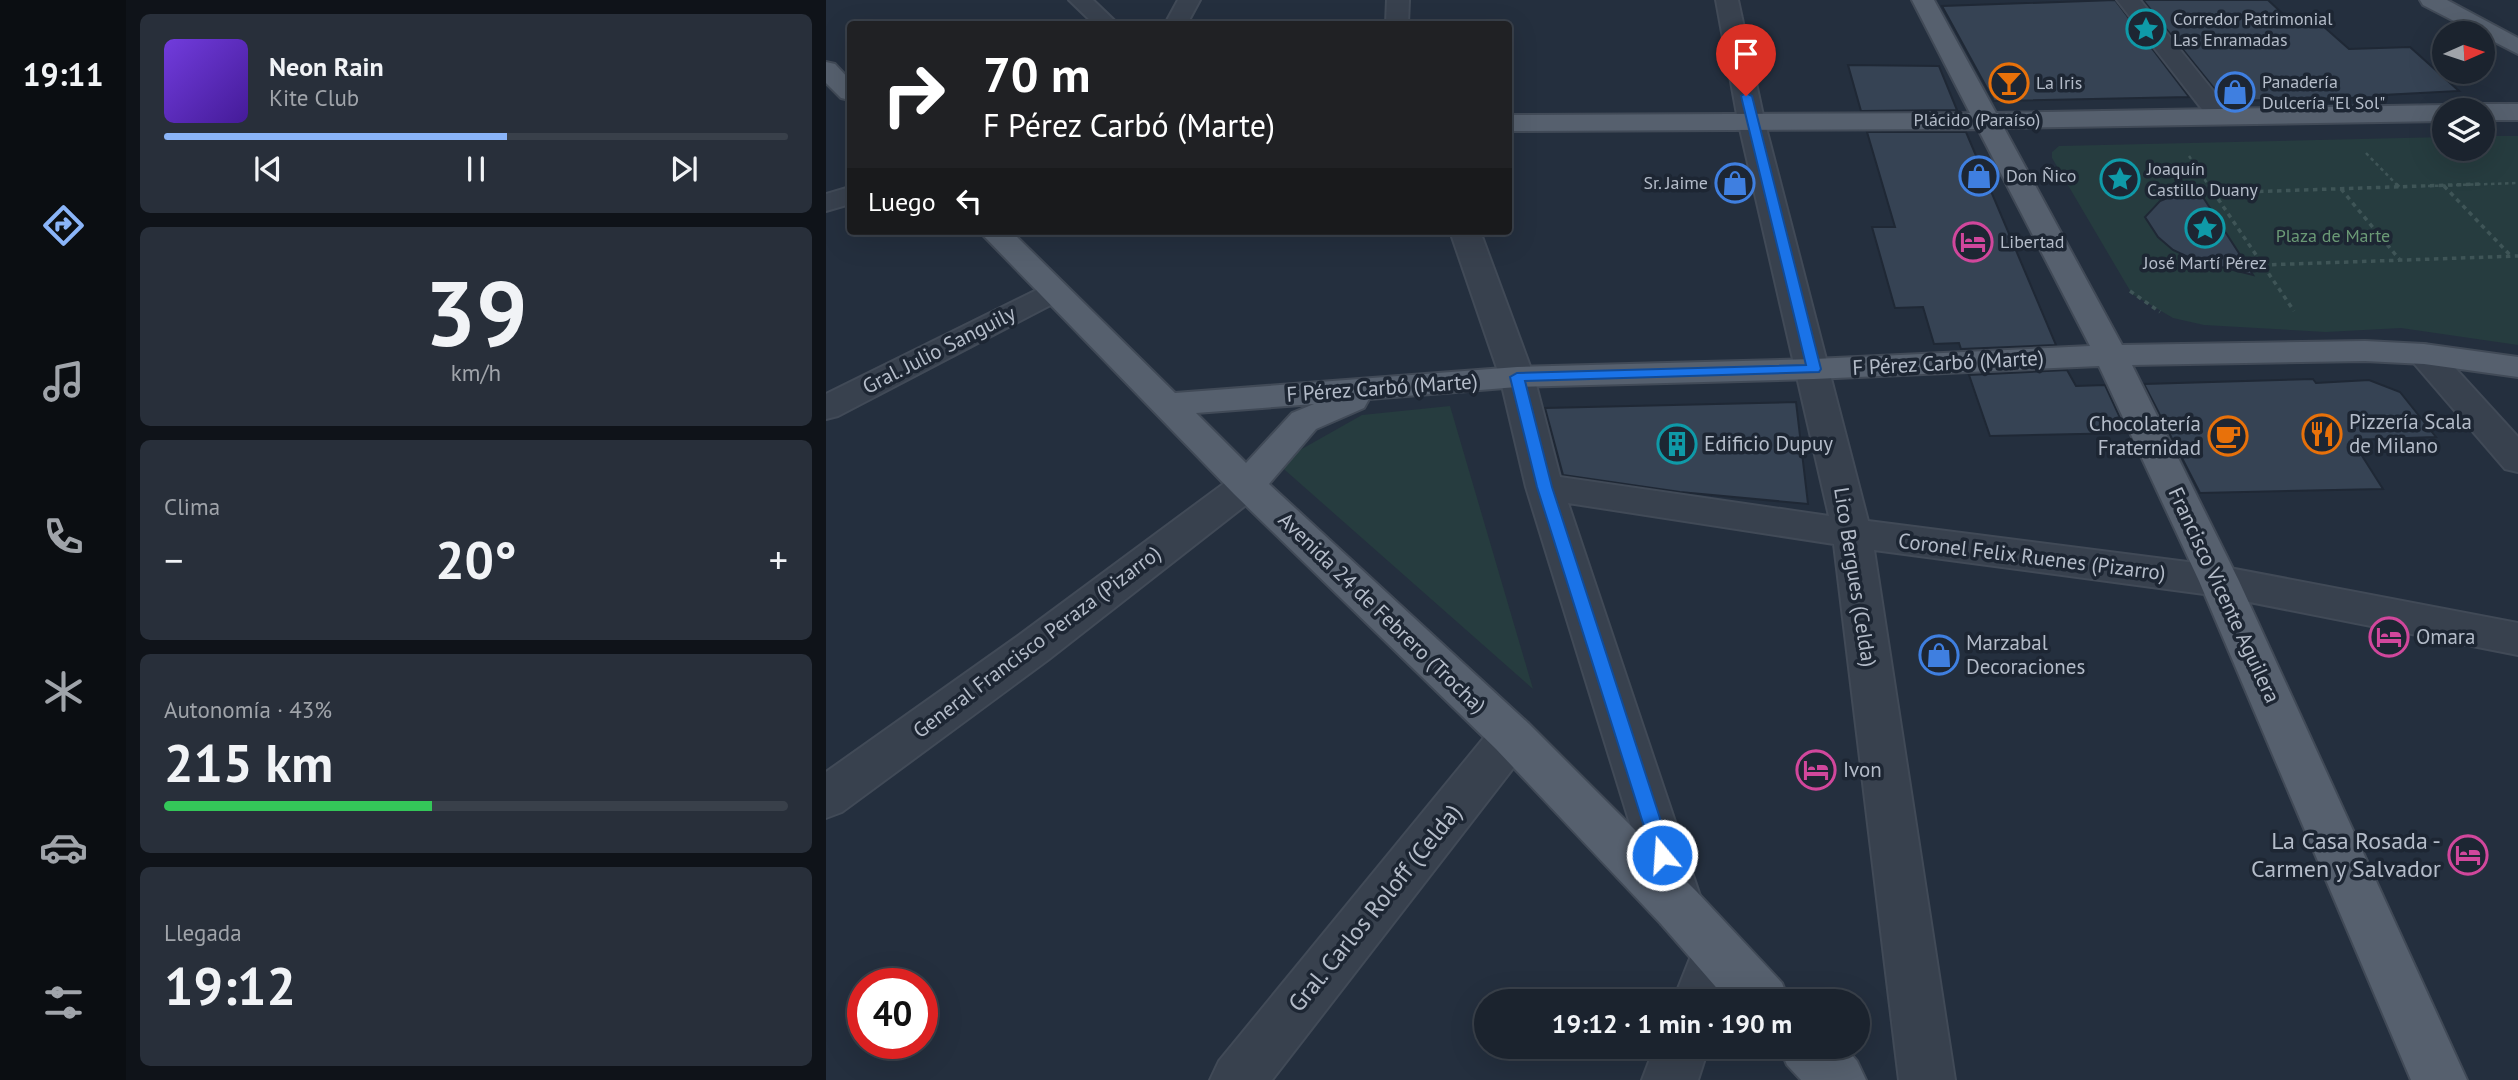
<!DOCTYPE html>
<html lang="es">
<head>
<meta charset="utf-8">
<style>
	body { margin:0; font-family:"PT Sans",sans-serif; background:#282f3a; color:#f1f3f6; height:100vh; display:flex; flex-direction:column; font-size:26px; white-space:nowrap }
	* { box-sizing:border-box; margin:0 }
	p { font-size:23px; color:#a0a4aa }
	.icon { flex:none; width:38px; height:38px; fill:none; stroke:currentColor; stroke-width:2; stroke-linecap:round; stroke-linejoin:round }
	.map { position:relative; flex:1; overflow:hidden }
	.sheet { display:flex; flex-direction:column; gap:14px; padding:14px; background:#0f1319; width:700px }
	.sheet>* { flex:none }
	.banner { position:absolute; left:21px; top:21px; width:665px; height:214px; border-radius:7px; box-shadow:0 7px 28px #0002,0 0 0 2px #39404a; background:#202124; color:#fff; overflow:hidden }
	.needle { width:46px; rotate:87deg }
	.fabs { position:absolute; left:1606px; top:21px; display:grid; gap:14px }
	.fabs a { display:grid; place-items:center; width:63px; height:63px; border-radius:50%; background:#1b232e; box-shadow:0 7px 28px #0002,0 0 0 2px #39404a; font-size:35px }
	.speed { position:absolute; left:21px; top:968px; display:flex; gap:14px; font-size:35px; font-weight:700; text-align:center }
	.speed>* { display:grid; place-content:center; width:91px; height:91px; border-radius:50%; background:#1b232e; box-shadow:0 7px 28px #0002,0 0 0 2px #39404a; line-height:1 }
	.speed .limit { border:10px solid #d22; background:#fff; color:#111 }
	.pin { position:absolute; display:grid; place-items:center; width:60px; height:60px; color:#fff; margin:-72px -30px; border-radius:50% 50% 50% 0; rotate:-45deg; box-shadow:0 0 7px #0007 }
	.pin .icon { rotate:45deg }
	.me { position:absolute; width:77px; margin:-38px; rotate:342deg; stroke-linejoin:round; filter:drop-shadow(0 0 5px #0008) }
	.turn { display:flex; align-items:center; gap:24px; height:147px; padding:0 21px; font-size:32px }
	.turn .icon { width:91px; height:91px; stroke-width:2.5 }
	.turn b { display:block; font-size:49px; line-height:60px }
	.then { display:flex; align-items:center; height:66px; padding:0 21px; background:#0003; gap:14px; font-size:26px }
	.big { font-size:52px; font-weight:700; line-height:1.1 }
	.sheet .widget { flex:1; display:flex; flex-direction:column; justify-content:center; gap:10px; min-width:0; padding:0 24px; border-radius:10px; background:#282f3a }
	.sheet .dial { align-items:center; gap:0 }
	.dial b { font-size:91px; line-height:1 }
	.song { display:flex; align-items:center; gap:21px }
	.cover { width:84px; height:84px; border-radius:10px; background:linear-gradient(135deg,hsl(260 70% 55%),hsl(260 70% 35%)) }
	.played { height:7px; border-radius:4px; background:linear-gradient(90deg,#8ab4f8 55%,#39404a 55%) }
	.keys { display:flex; justify-content:space-around; direction:ltr }
	.heat { display:flex; justify-content:space-between; align-items:center; font-size:38px; direction:ltr }
	.charge { height:10px; border-radius:5px; background:linear-gradient(90deg,#34c759 43%,#39404a 0) }
	.trip { position:absolute; left:648px; top:989px; width:396px; height:70px; border-radius:35px; background:#1b232e; box-shadow:0 7px 28px #0002,0 0 0 2px #39404a; font-weight:700; line-height:70px; text-align:center }
	main { display:flex; flex:1; min-height:0 }
	.tab-bar { display:flex; flex-direction:column; width:126px; justify-content:space-around; align-items:center; background:#0b0e12; color:#a0a4aa }
	.tab-bar .icon { width:49px; height:49px }
	.tab-bar .selected { color:#8ab4f8 }
	.tab-bar b { font-size:32px; color:#f1f3f6 }
	.map>svg:first-child { display:block }
</style>
</head>
<body>
<main>
<nav class="tab-bar">
<b>19:11</b>
<svg class="icon selected" aria-label="directions" viewBox="0 0 24 24"><path d="M12 3l9 9-9 9-9-9zM9 14v-3h6M13 9l2 2-2 2"/></svg>
<svg class="icon" aria-label="music" viewBox="0 0 24 24"><path d="M9 18V5l10-2v13"/><circle cx="6" cy="18" r="3"/><circle cx="16" cy="16" r="3"/></svg>
<svg class="icon" aria-label="phone" viewBox="0 0 24 24"><path d="M5 4h4l2 5-3 2q2 4 5 5l2-3 5 2v4C11 20 4 13 5 4z"/></svg>
<svg class="icon" aria-label="climate" viewBox="0 0 24 24"><path d="M12 3v18M4 7l16 10M4 17L20 7"/></svg>
<svg class="icon" aria-label="car" viewBox="0 0 24 24"><path d="M5 17H2v-5l4-1 3-4h7l3 4 3 1v5h-3M9 17h6M6 11h13"/><circle cx="7" cy="17" r="2"/><circle cx="17" cy="17" r="2"/></svg>
<svg class="icon" aria-label="filters" viewBox="0 0 24 24"><path d="M4 7h16M4 17h16"/><circle cx="9" cy="7" r="2"/><circle cx="15" cy="17" r="2"/></svg>
</nav>
<section class="sheet">
<div class="widget">
<div class="song"><i class="cover"></i><div><b>Neon Rain</b><p>Kite Club</p></div></div>
<div class="played"></div>
<div class="keys"><svg class="icon" aria-label="previous" viewBox="0 0 24 24"><path d="M18 5L8 12l10 7zM5 5v14"/></svg><svg class="icon" aria-label="pause" viewBox="0 0 24 24"><path d="M8 5v14M16 5v14"/></svg><svg class="icon" aria-label="next" viewBox="0 0 24 24"><path d="M6 5l10 7-10 7zM19 5v14"/></svg></div>
</div>
<div class="widget dial"><b>39</b><p>km/h</p></div>
<div class="widget"><p>Clima</p>
<div class="heat"><a>−</a><b class="big">20°</b><a>+</a></div>
</div>
<div class="widget"><p>Autonomía · 43%</p><b class="big">215 km</b><div class="charge"></div></div>
<div class="widget"><p>Llegada</p><b class="big">19:12</b></div>
</section>
<div class="map">
<svg width="1692" height="1080" viewBox="0 0 1692 1080">
	<rect width="100%" height="100%" fill="#242f3e"/>
	<g fill="#263c3f">
		<polygon points="1657,136 1692,136 1692,345 1575,328 1500,332 1378,325 1347,318 1306,294 1226,158 1226,152 1233,146 1619,137 1619,149 1657,149"/>
		<polygon points="624,406 707,689 451,463 536,415"/>
	</g>
	<g fill="#364354" stroke="#1f2835" stroke-width="2">
		<polygon points="1289,0 1363,97 1168,101 1116,6"/>
		<polygon points="1317,0 1442,0 1471,27 1497,26 1523,49 1584,47 1633,91 1558,95 1560,97 1404,101 1395,97"/>
		<polygon points="1022,65 1113,66 1131,110 1035,111"/>
		<polygon points="1041,132 1140,132 1230,345 1135,349 1133,343 1108,344 1097,307 1069,308 1046,227 1069,227"/>
		<polygon points="1373,191 1427,275 1371,261 1347,250 1332,237 1319,217 1334,201 1351,194"/>
		<polygon points="1241,370 1250,386 1279,385 1301,433 1164,436 1143,375"/>
		<polygon points="1487,379 1490,383 1543,380 1574,392 1610,437 1526,440 1557,489 1374,493 1318,384"/>
		<polygon points="970,402 982,504 854,492 737,475 719,408"/>
	</g>
	<g fill="none" stroke-linecap="round" stroke-linejoin="round">
		<g stroke="#414a57" stroke-width="4">
			<g id="minor">
				<polygon points="243,0 267,0 292,24 268,24"/>
				<polygon points="352,0 374,0 361,24 339,24"/>
				<polygon points="561,0 583,0 582,24 560,24"/>
				<polygon points="890,0 912,0 938,120 1042,521 1393,566 1692,623 1692,655 1393,596 1048,550 1129,1080 1073,1080 1008,544 742,503 878,908 871,924 853,931 835,924 700,487 674,377 624,231 654,231 708,377 734,477 1003,516 912,120"/>
				<polygon points="1291,0 1314,0 1404,112 1408,117 1404,122 1386,122"/>
				<polygon points="24,187 24,204 0,211 0,194"/>
				<polygon points="227,282 238,284 242,291 238,298 12,416 0,419 0,394"/>
				<polygon points="1598,344 1610,347 1692,437 1692,472 1679,469 1586,361 1582,354 1586,347"/>
				<polygon points="421,472 434,476 439,485 434,494 222,660 16,812 0,818 0,772 192,636 408,476"/>
				<polygon points="686,717 702,723 708,736 702,749 446,1080 384,1080 393,1061 670,723"/>
				<polygon points="891,929 909,936 917,953 899,1001 847,1001 873,936"/>
				<polygon points="829,1046 883,1046 872,1080 816,1080"/>
			</g>
		</g>
		<g stroke="#414a57" stroke-width="4">
			<g id="major">
				<path d="M 1086,0 L 1108,0 L 1170,113 L 1619,105 L 1630,110 L 1619,110 L 1619,121 L 1178,128 L 1296,345 L 1539,341 L 1598,344 L 1692,357 L 1692,377 L 1598,364 L 1539,361 L 1306,365 L 1413,581 L 1641,1080 L 1585,1080 L 1373,581 L 1273,366 L 988,379 L 691,387 L 543,399 L 538,408 L 490,429 L 443,484 L 702,723 L 871,892 L 956,983 L 963,1001 L 902,1001 L 835,924 L 670,749 L 408,494 L 153,231 L 185,231 L 349,393 L 691,367 L 988,359 L 1264,346 L 1152,129 L 682,131 L 682,115 L 1144,113 ZM 488,404 L 466,413 L 420,463 L 370,413 Z"/>
				<polygon points="1594,0 1621,0 1692,38 1692,54 1597,5"/>
				<polygon points="0,62 9,64 24,80 24,100 15,98 0,83"/>
				<polygon points="1657,104 1692,104 1692,120 1657,120 1657,110 1646,110"/>
				<polygon points="953,1046 1018,1046 1031,1061 1040,1080 975,1080 961,1065"/>
			</g>
		</g>
		<g stroke="#3f5557" stroke-width="2.5" stroke-dasharray="3.5 3.5" stroke-linecap="butt">
			<polyline points="1540,153 1572,186"/>
			<polyline points="1363,156 1383,186"/>
			<polyline points="1602,186 1692,183"/>
		</g>
		<g stroke="#3f5557" stroke-width="3.5" stroke-dasharray="4.5 4.5" stroke-linecap="butt">
			<polyline points="1382,184 1468,311"/>
			<polyline points="1570,184 1573,187"/>
			<polyline points="1618,186 1685,256"/>
			<polyline points="1515,189 1574,260"/>
			<polyline points="1388,193 1655,184"/>
			<polyline points="1437,265 1692,256"/>
			<polyline points="1304,291 1334,312"/>
		</g>
		<use href="#minor" fill="#38414e" fill-rule="evenodd"/>
		<use href="#major" fill="#56606e" fill-rule="evenodd"/>
	</g>
	<polygon fill="#1a73e8" stroke="#114b97" stroke-width="2" points="920,93 926,96 995,369 993,372 699,381 726,487 846,855 844,862 836,864 829,862 827,855 711,487 684,377 691,373 980,365 915,96"/>
	<defs>
		<g id="sight-ring" transform="scale(2.0125)"><circle r="9.5" fill="#1d2633" stroke="#0f9aa8" stroke-width="1.5"/><path d="M0-6L1.8-2.2L6-1.7L2.9 1.2L3.7 5.4L0 3.3L-3.7 5.4L-2.9 1.2L-6-1.7L-1.8-2.2Z" fill="#0f9aa8"/></g>
		<g id="bar-ring" transform="scale(2.0125)"><circle r="9.5" fill="#1d2633" stroke="#e8710a" stroke-width="1.5"/><path d="M-6-5H6L.8 .8V4.5H3.5V6h-7V4.5H-.8V.8Z" fill="#e8710a"/></g>
		<g id="shop-ring" transform="scale(2.0125)"><circle r="9.5" fill="#1d2633" stroke="#3f7fe0" stroke-width="1.5"/><path d="M-5-2.5h2.3a2.7 3.5 0 0 1 5.4 0H5L5.5 6h-11ZM-1.5-2.5h3a1.5 2.3 0 0 0-3 0Z" fill="#3f7fe0"/></g>
		<g id="hotel-ring" transform="scale(2.0125)"><circle r="9.5" fill="#1d2633" stroke="#d1479c" stroke-width="1.5"/><path d="M-6-4.5h1.5V1H6V5H4.5V3h-9V5H-6ZM-4 0a1.8 1.8 0 1 1 3.6 0ZM.5 0V-2.5h3Q6-2.5 6 0Z" fill="#d1479c"/></g>
		<g id="restaurant-ring" transform="scale(2.0125)"><circle r="9.5" fill="#1d2633" stroke="#e8710a" stroke-width="1.5"/><path d="M-5-6h1v4h1v-4h1v4h1v-4h1v5L-1.5 .5V6h-2V.5L-5-1ZM5-6V6H3V1.5H1.5Q1.5-4 5-6Z" fill="#e8710a"/></g>
		<g id="cafe-ring" transform="scale(2.0125)"><circle r="9.5" fill="#1d2633" stroke="#e8710a" stroke-width="1.5"/><path d="M-5.5-4.5H6V0H3Q3 3.5 0 3.5H-2.5Q-5.5 3.5-5.5 0ZM3-3.2v2h1.7v-2ZM-6 4.5H4V6H-6Z" fill="#e8710a"/></g>
		<g id="building-ring" transform="scale(2.0125)"><circle r="9.5" fill="#1d2633" stroke="#0f9aa8" stroke-width="1.5"/><path d="M-4-6H4V6H1V3H-1V6H-4ZM-2.5-4.3h1.7v1.8h-1.7ZM.8-4.3h1.7v1.8H.8ZM-2.5-1h1.7V.8h-1.7ZM.8-1h1.7V.8H.8Z" fill="#0f9aa8"/></g>
	</defs>
	<g fill-rule="evenodd">
		<use href="#sight-ring" x="1320" y="29"/>
		<use href="#bar-ring" x="1183" y="83"/>
		<use href="#shop-ring" x="1409" y="92"/>
		<use href="#shop-ring" x="1153" y="176"/>
		<use href="#sight-ring" x="1294" y="179"/>
		<use href="#shop-ring" x="909" y="183"/>
		<use href="#sight-ring" x="1379" y="228"/>
		<use href="#hotel-ring" x="1147" y="242"/>
		<use href="#restaurant-ring" x="1496" y="434"/>
		<use href="#cafe-ring" x="1402" y="436"/>
		<use href="#building-ring" x="851" y="444"/>
		<use href="#hotel-ring" x="1563" y="637"/>
		<use href="#shop-ring" x="1113" y="655"/>
		<use href="#hotel-ring" x="990" y="770"/>
		<use href="#hotel-ring" x="1642" y="855"/>
	</g>
	<g text-anchor="middle" stroke-width="7" stroke-linejoin="round" paint-order="stroke">
		<g font-size="18" fill="#b4bcc9" stroke="#1d2633" text-anchor="start">
			<text x="1347" y="25">Corredor Patrimonial<tspan x="1347" dy="21">Las Enramadas</tspan></text>
			<text x="1436" y="88">Panadería<tspan x="1436" dy="21">Dulcería "El Sol"</tspan></text>
			<text x="1210" y="89">La Iris</text>
			<text x="1321" y="175">Joaquín<tspan x="1321" dy="21">Castillo Duany</tspan></text>
			<text x="1180" y="182">Don Ñico</text>
			<text x="882" y="189" text-anchor="end">Sr. Jaime</text>
			<text x="1174" y="248">Libertad</text>
			<text x="1379" y="269" text-anchor="middle">José Martí Pérez</text>
		</g>
		<g font-size="18" fill="#b4bcc9" stroke="#1d2633">
			<text x="1151" y="126">Plácido (Paraíso)</text>
		</g>
		<g font-size="18" fill="#6b9a76" stroke="#1d2633">
			<text x="1507" y="242">Plaza de Marte</text>
		</g>
		<g font-size="21" fill="#b4bcc9" stroke="#1d2633">
			<text transform="translate(113 350) rotate(-27)" y="7">Gral. Julio Sanguily</text>
			<text transform="translate(1122 363) rotate(-3)" y="7">F Pérez Carbó (Marte)</text>
			<text transform="translate(556 388) rotate(-4)" y="7">F Pérez Carbó (Marte)</text>
			<text transform="translate(1206 557) rotate(7)" y="7">Coronel Felix Ruenes (Pizarro)</text>
			<text transform="translate(1029 577) rotate(81)" y="7">Lico Bergues (Celda)</text>
			<text transform="translate(1398 595) rotate(65)" y="7">Francisco Vicente Aguilera</text>
			<text transform="translate(556 613) rotate(44)" y="7">Avenida 24 de Febrero (Trocha)</text>
			<text transform="translate(211 642) rotate(-37)" y="7">General Francisco Peraza (Pizarro)</text>
		</g>
		<g font-size="21" fill="#b4bcc9" stroke="#1d2633" text-anchor="start">
			<text x="1523" y="429">Pizzería Scala<tspan x="1523" dy="24">de Milano</tspan></text>
			<text x="1375" y="431" text-anchor="end">Chocolatería<tspan x="1375" dy="24">Fraternidad</tspan></text>
			<text x="878" y="451">Edificio Dupuy</text>
			<text x="1590" y="644">Omara</text>
			<text x="1140" y="650">Marzabal<tspan x="1140" dy="24">Decoraciones</tspan></text>
			<text x="1017" y="777">Ivon</text>
		</g>
		<g font-size="24" fill="#b4bcc9" stroke="#1d2633" text-anchor="end">
			<text x="1615" y="849">La Casa Rosada -<tspan x="1615" dy="28">Carmen y Salvador</tspan></text>
		</g>
		<g font-size="24" fill="#b4bcc9" stroke="#1d2633">
			<text transform="translate(549 908) rotate(-51)" y="8">Gral. Carlos Roloff (Celda)</text>
		</g>
	</g>
</svg>
<div class="fabs">
<a><svg class="needle" viewBox="-14 -14 28 28"><path d="M0-13l5 13h-10z" fill="#e53935"/><path d="M0 13l5-13h-10z" fill="#a0a4aa"/></svg></a>
<a><svg class="icon" aria-label="layers" viewBox="0 0 24 24"><path d="M12 4l9 5-9 5-9-5zM3 14l9 5 9-5"/></svg></a>
</div>
<div class="speed"><div class="limit">40</div></div>
<div class="pin" style="left:920px;top:96px;background:#d93025"><svg class="icon" aria-label="arrive" viewBox="0 0 24 24"><path d="M6 21V4h12l-3 4 3 4H6"/></svg></div>
<svg class="me" style="left:836px;top:855px" viewBox="-20 -20 40 40"><circle r="17" fill="#1a73e8" stroke="#fff" stroke-width="3"/><path d="M0-11L8 9 0 5-8 9z" fill="#fff"/></svg>
<div class="trip">19:12 · 1 min · 190 m</div>
<div class="banner">
<div class="turn"><svg class="icon" aria-label="right" viewBox="0 0 24 24"><path d="M7 20v-9h11M14 6l5 5-5 5"/></svg><div><b>70 m</b>F Pérez Carbó (Marte)</div></div>
<div class="then">Luego<svg class="icon" aria-label="left" viewBox="0 0 24 24"><path d="M17 20v-9H6M10 6l-5 5 5 5"/></svg></div>
</div>
</div>
</main>
</body>
</html>
